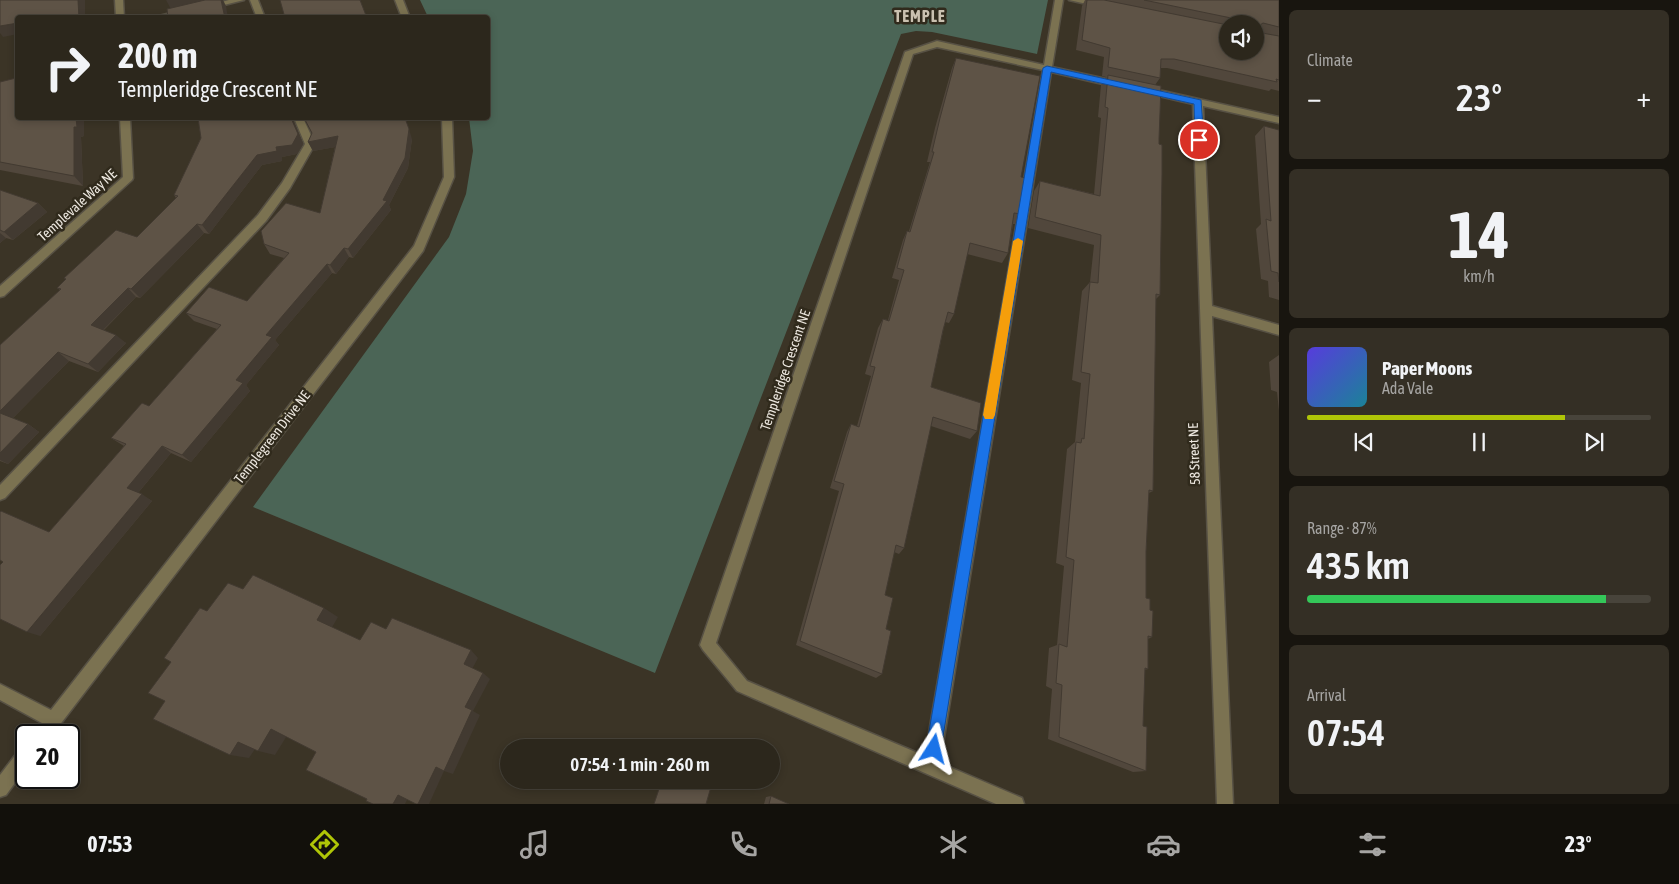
<!DOCTYPE html>
<html lang="en">
<head>
<meta charset="utf-8">
<style>
	body { margin:0; font-family:"Asap Condensed",sans-serif; background:#342f25; color:#f1f3f6; height:100vh; display:flex; flex-direction:column; font-size:19px; white-space:nowrap }
	* { box-sizing:border-box; margin:0 }
	p { font-size:16px; color:#a6a5a3 }
	.icon { flex:none; width:28px; height:28px; fill:none; stroke:currentColor; stroke-width:2; stroke-linecap:round; stroke-linejoin:round }
	.map { position:relative; flex:1; overflow:hidden }
	.side { display:flex; flex-direction:column; gap:10px; padding:10px; background:#18150f; width:400px }
	.side>* { flex:none }
	.hud { position:absolute; left:15px; top:15px; width:475px; height:105px; border-radius:5px; box-shadow:0 2px 8px #0003,0 0 0 1px #48443b; background:#2c271c; color:#f1f3f6; overflow:hidden }
	.controls { position:absolute; left:1219px; top:15px; display:grid; gap:10px }
	.controls a { display:grid; place-items:center; width:45px; height:45px; border-radius:50%; background:#2c271c; box-shadow:0 2px 8px #0003,0 0 0 1px #48443b; font-size:25px }
	.speed { position:absolute; left:15px; top:724px; display:flex; gap:10px; font-size:25px; font-weight:700; text-align:center }
	.speed>* { display:grid; place-content:center; width:65px; height:65px; border-radius:50%; background:#2c271c; box-shadow:0 2px 8px #0003,0 0 0 1px #48443b; line-height:1 }
	.speed .limit { border:2px solid #111; border-radius:8px; background:#fff; color:#111 }
	.pin { position:absolute; display:grid; place-items:center; width:42px; height:42px; color:#fff; margin:-21px; border:2px solid #fff; border-radius:50%; box-shadow:0 1px 5px #0007 }
	.me { position:absolute; width:55px; margin:-28px; rotate:9deg; stroke-linejoin:round; filter:drop-shadow(0 0 4px #0008) }
	.turn { display:flex; align-items:center; gap:18px; height:105px; padding:0 20px; font-size:22px }
	.turn .icon { width:65px; height:65px; stroke-width:2.5 }
	.turn b { display:block; font-size:35px; line-height:42px }
	.big { font-size:38px; font-weight:600; line-height:1.1 }
	.side .widget { flex:1; display:flex; flex-direction:column; justify-content:center; gap:8px; min-width:0; padding:0 18px; border-radius:8px; background:#342f25 }
	.side .dial { align-items:center; gap:0 }
	.dial b { font-size:65px; line-height:1 }
	.song { display:flex; align-items:center; gap:15px }
	.cover { width:60px; height:60px; border-radius:8px; background:linear-gradient(135deg,hsl(250 70% 55%),hsl(190 70% 35%)) }
	.played { height:5px; border-radius:2px; background:linear-gradient(90deg,#afc507 75%,#48443b 75%) }
	.keys { display:flex; justify-content:space-around; direction:ltr }
	.heat { display:flex; justify-content:space-between; align-items:center; font-size:28px; direction:ltr }
	.charge { height:8px; border-radius:4px; background:linear-gradient(90deg,#34c759 87%,#48443b 0) }
	.trip { position:absolute; left:500px; top:739px; width:280px; height:50px; border-radius:25px; background:#2c271c; box-shadow:0 2px 8px #0003,0 0 0 1px #48443b; font-weight:600; line-height:50px; text-align:center }
	.tab-bar { display:flex; height:80px; justify-content:space-around; align-items:center; background:#12100b; color:#a6a5a3 }
	.tab-bar .icon { width:35px; height:35px }
	.tab-bar .current { color:#afc507 }
	.tab-bar b { font-size:22px; color:#f1f3f6 }
	main { display:flex; flex:1; min-height:0 }
	.map>svg:first-child { display:block }
</style>
</head>
<body>
<main>
<div class="map">
<svg width="1279" height="804" viewBox="0 0 1279 804">
	<rect width="100%" height="100%" fill="#3b3426"/>
	<polygon fill="#4b6556" points="420,0 1048,0 1037,54 932,32 916,31 901,34 655,673 253,507 449,237 466,194 473,151 469,118 488,118 488,18 428,17"/>
	<g fill="none" stroke-linecap="round" stroke-linejoin="round">
		<g stroke="#575144" stroke-width="3">
			<g id="minor">
				<polygon points="115,0 123,0 124,18 116,18"/>
				<polygon points="229,0 244,0 208,9 204,7"/>
				<polygon points="250,0 258,0 265,18 257,18"/>
				<polygon points="395,0 403,0 410,18 402,18"/>
				<path d="M 1055,0 L 1063,0 L 1052,67 L 1120,82 L 1125,85 L 1120,88 L 1051,72 L 940,763 L 1022,798 L 1024,804 L 996,804 L 737,691 L 703,650 L 700,645 L 905,52 L 937,41 L 1044,65 ZM 937,47 L 1043,70 L 925,756 L 747,681 L 716,643 L 913,54 Z"/>
				<polygon points="1069,0 1086,0 1104,5 1100,7"/>
				<polygon points="183,10 186,10 186,14 169,18 151,18"/>
				<polygon points="1145,87 1279,117 1279,123 1203,106 1212,306 1279,325 1279,335 1212,316 1233,804 1217,804 1193,104 1142,92 1142,88"/>
				<polygon points="120,118 130,118 133,178 132,180 4,296 0,297 0,286 123,177"/>
				<polygon points="294,118 303,118 315,144 290,188 266,221 5,498 0,500 0,485 258,215 282,183 305,144"/>
				<polygon points="442,118 452,118 454,177 423,251 52,735 34,735 42,723 0,700 0,684 51,710 414,246 444,177"/>
				<polygon points="26,747 26,768 6,795 0,797 0,775 20,749"/>
			</g>
		</g>
		<use href="#minor" fill="#7b7251" fill-rule="evenodd"/>
	</g>
	<g fill="#51473c" fill-rule="evenodd">
		<path d="M 1085,0 L 1279,0 L 1279,91 L 1271,89 L 1269,91 L 1167,68 L 1160,68 L 1160,78 L 1155,85 L 1159,139 L 1160,295 L 1156,299 L 1153,491 L 1149,493 L 1146,552 L 1146,598 L 1150,610 L 1152,637 L 1148,639 L 1148,669 L 1144,670 L 1143,726 L 1146,771 L 1133,772 L 1048,739 L 1052,689 L 1046,686 L 1049,648 L 1057,645 L 1064,566 L 1056,563 L 1067,449 L 1075,442 L 1081,383 L 1072,380 L 1082,291 L 1090,282 L 1094,245 L 1028,228 L 1034,191 L 1040,181 L 1094,194 L 1101,118 L 1098,117 L 1101,85 L 1106,77 L 1102,76 L 1104,57 L 1076,50 L 1082,6 ZM 1228,24 L 1255,24 L 1228,51 Z"/>
		<polygon points="956,58 1021,177 1021,214 1015,224 1013,224 1008,253 1002,263 967,254 954,314 949,323 945,322 931,387 977,431 970,439 931,426 904,548 899,554 894,552 885,595 886,629 882,674 876,678 796,645 839,491 830,488 847,432 851,424 857,426 871,376 865,374 878,328 883,319 888,320 899,280 892,278 903,240 907,231 909,231 930,162 927,162 935,128 952,68"/>
		<polygon points="0,82 18,118 87,118 84,118 84,136 81,137 83,186 0,170"/>
		<polygon points="198,118 292,118 303,144 297,154 282,157 282,161 262,165 209,234 204,233 140,298 136,297 104,330 126,343 98,372 69,361 13,418 28,424 39,432 8,464 0,461 0,345 60,290 57,288 66,280 64,278 137,237 176,198 174,195 201,138"/>
		<polygon points="1264,126 1279,130 1279,300 1269,297 1268,281 1261,279 1256,229 1261,224 1255,136"/>
		<polygon points="312,134 412,139 408,168 389,205 391,210 353,258 349,257 336,274 332,273 275,340 279,345 246,385 250,391 191,462 171,453 138,493 152,501 40,636 49,532 124,446 111,438 149,406 217,329 194,321 186,313 247,301 284,258 270,254 264,244 320,213 335,147 313,151 308,142"/>
		<polygon points="0,190 38,203 47,212 13,240 6,238 0,243"/>
		<polygon points="1279,355 1279,411 1277,392 1271,390 1269,362"/>
		<polygon points="771,796 788,804 764,804 766,797"/>
	</g>
	<g fill="#423a31">
		<polygon points="78,0 85,0 85,18 79,18"/>
		<polygon points="166,0 220,0 172,11"/>
		<polygon points="221,0 223,0 226,6 228,18 225,18"/>
		<polygon points="18,23 18,34 3,37 0,33 0,26"/>
		<polygon points="76,118 87,118 84,118 84,136 81,137 83,186 74,176 74,127"/>
		<polygon points="291,118 292,118 303,144 297,154 282,157 282,161 262,165 209,234 202,225 257,155 276,147"/>
		<polygon points="409,129 412,139 408,168 389,205 391,210 353,258 348,249"/>
		<polygon points="338,136 342,146 313,151 308,142"/>
		<polygon points="38,203 47,212 13,240 4,232"/>
		<polygon points="197,224 204,233 140,298 131,289"/>
		<polygon points="0,233 6,238 0,243"/>
		<polygon points="344,248 349,257 336,274 330,265"/>
		<polygon points="327,264 332,273 275,340 279,345 246,385 250,391 191,462 182,455 236,380 266,335"/>
		<polygon points="128,288 136,297 100,333 91,325"/>
		<polygon points="116,335 126,343 98,372 88,364"/>
		<polygon points="58,352 69,361 11,420 0,413 0,411"/>
		<polygon points="28,424 39,432 8,464 0,460 0,453"/>
		<polygon points="162,446 171,453 137,494 127,488"/>
		<polygon points="142,494 152,501 40,636 27,632"/>
		<polygon points="324,608 338,617 331,629 317,620"/>
		<polygon points="471,650 478,658 471,671 464,664"/>
		<polygon points="483,673 490,679 473,711 480,715 453,774 444,771 429,804 418,804 465,707"/>
		<polygon points="271,729 288,734 275,755 258,751"/>
		<polygon points="238,742 257,746 249,758 230,755"/>
		<polygon points="398,795 409,796 405,804 393,804"/>
	</g>
	<g fill="#5e5346" stroke="#423a31">
		<polygon points="0,0 78,0 79,18 18,18 18,23 0,26"/>
		<polygon points="205,0 221,0 225,18 168,18 167,9"/>
		<polygon points="280,0 360,0 367,18 285,18"/>
		<polygon points="1087,0 1104,0 1228,25 1228,51 1255,51 1255,24 1237,24 1236,19 1144,0 1279,0 1279,27 1263,23 1260,25 1262,33 1279,36 1279,80 1276,79 1277,82 1174,59 1161,59 1160,78 1108,67 1110,48 1082,40"/>
		<polygon points="18,48 18,118 76,118 77,127 74,127 74,176 0,162 0,82 16,78"/>
		<polygon points="956,58 1040,76 1021,177 1027,178 1021,214 1014,213 1008,253 970,243 954,314 948,312 943,330 931,387 981,403 977,431 933,417 904,548 896,545 885,595 893,598 886,629 891,631 882,674 800,641 844,484 834,481 851,424 859,427 875,367 870,366 883,319 889,321 904,270 897,268 907,231 910,232 934,152 932,152 940,118"/>
		<polygon points="1108,75 1161,86 1159,139 1159,144 1162,145 1162,175 1160,295 1156,294 1153,491 1149,490 1146,552 1146,598 1150,599 1150,610 1153,611 1152,637 1148,636 1148,669 1145,668 1143,726 1147,727 1146,771 1059,737 1062,685 1056,683 1059,644 1067,647 1074,560 1066,557 1076,442 1081,443 1082,438 1084,439 1090,374 1081,372 1090,282 1098,283 1101,235 1035,217 1040,181 1100,196 1108,108 1105,107"/>
		<polygon points="198,118 291,118 298,134 292,145 276,147 277,151 257,155 202,225 197,224 131,289 128,288 91,325 116,335 88,364 58,352 0,411 0,345 61,289 57,288 66,279 64,278 116,230 137,237 178,196 174,195 201,138"/>
		<polygon points="304,118 405,118 409,129 405,158 383,200 387,201 348,249 344,248 330,265 327,264 266,335 272,337 236,380 243,383 182,455 162,446 127,488 142,494 27,632 0,619 0,565 3,562 0,560 0,512 1,511 49,532 126,444 111,438 142,403 149,406 221,325 186,313 209,287 247,301 289,253 264,244 261,231 286,203 320,213 338,136 308,142 312,133"/>
		<polygon points="1264,126 1279,130 1279,282 1278,273 1271,271 1266,219 1271,221"/>
		<polygon points="0,190 38,203 4,232 0,230"/>
		<polygon points="0,413 28,424 0,453"/>
		<polygon points="253,575 324,608 317,620 360,640 371,622 386,629 392,618 471,650 464,664 483,673 465,707 472,710 444,771 436,767 418,804 416,804 398,795 393,804 373,804 366,801 367,799 306,770 316,752 271,729 258,751 238,742 230,755 153,719 165,701 148,693 171,662 164,658 200,608 207,611 228,583 243,589"/>
		<polygon points="677,740 694,748 674,748"/>
		<polygon points="662,780 713,780 706,804 654,804"/>
		<polygon points="771,796 789,804 769,804"/>
	</g>
	<polygon fill="#1a73e8" stroke="#114b97" points="1047,66 1201,100 1204,140 1199,143 1195,140 1194,104 1051,72 941,749 939,754 934,756 928,754 926,749 1043,68"/>
	<polygon fill="#f59e0b" points="1018,238 1023,241 995,415 993,419 985,419 983,415 1013,241"/>
	<g text-anchor="middle" stroke-width="5" stroke-linejoin="round" paint-order="stroke">
		<g font-size="14" fill="#ede8e0" stroke="#302a1c">
			<text transform="translate(77 205) rotate(-42)" y="5">Templevale Way NE</text>
			<text transform="translate(785 370) rotate(-71)" y="5">Templeridge Crescent NE</text>
			<text transform="translate(272 437) rotate(-52)" y="5">Templegreen Drive NE</text>
			<text transform="translate(1194 454) rotate(-92)" y="5">58 Street NE</text>
		</g>
		<g font-size="16" font-weight="bold" letter-spacing="1" fill="#cac1b0" stroke="#302a1c">
			<text x="920" y="22">TEMPLE</text>
		</g>
	</g>
</svg>
<div class="controls">
<a><svg class="icon" aria-label="sound" viewBox="0 0 24 24"><path d="M4 9h4l5-4v14l-5-4H4zM17 9q2 3 0 6"/></svg></a>
</div>
<div class="speed"><div class="limit">20</div></div>
<div class="pin" style="left:1199px;top:140px;background:#d93025"><svg class="icon" aria-label="arrive" viewBox="0 0 24 24"><path d="M6 21V4h12l-3 4 3 4H6"/></svg></div>
<svg class="me" style="left:934px;top:749px" viewBox="-20 -20 40 40"><path d="M0-17L14 15 0 8-14 15z" fill="#1a73e8" stroke="#fff" stroke-width="4"/></svg>
<div class="trip">07:54 · 1 min · 260 m</div>
<div class="hud">
<div class="turn"><svg class="icon" aria-label="right" viewBox="0 0 24 24"><path d="M7 20v-9h11M14 6l5 5-5 5"/></svg><div><b>200 m</b>Templeridge Crescent NE</div></div>
</div>
</div>
<section class="side">
<div class="widget"><p>Climate</p>
<div class="heat"><a>−</a><b class="big">23°</b><a>+</a></div>
</div>
<div class="widget dial"><b>14</b><p>km/h</p></div>
<div class="widget">
<div class="song"><i class="cover"></i><div><b>Paper Moons</b><p>Ada Vale</p></div></div>
<div class="played"></div>
<div class="keys"><svg class="icon" aria-label="previous" viewBox="0 0 24 24"><path d="M18 5L8 12l10 7zM5 5v14"/></svg><svg class="icon" aria-label="pause" viewBox="0 0 24 24"><path d="M8 5v14M16 5v14"/></svg><svg class="icon" aria-label="next" viewBox="0 0 24 24"><path d="M6 5l10 7-10 7zM19 5v14"/></svg></div>
</div>
<div class="widget"><p>Range · 87%</p><b class="big">435 km</b><div class="charge"></div></div>
<div class="widget"><p>Arrival</p><b class="big">07:54</b></div>
</section>
</main>
<nav class="tab-bar">
<b>07:53</b>
<svg class="icon current" aria-label="directions" viewBox="0 0 24 24"><path d="M12 3l9 9-9 9-9-9zM9 14v-3h6M13 9l2 2-2 2"/></svg>
<svg class="icon" aria-label="music" viewBox="0 0 24 24"><path d="M9 18V5l10-2v13"/><circle cx="6" cy="18" r="3"/><circle cx="16" cy="16" r="3"/></svg>
<svg class="icon" aria-label="phone" viewBox="0 0 24 24"><path d="M5 4h4l2 5-3 2q2 4 5 5l2-3 5 2v4C11 20 4 13 5 4z"/></svg>
<svg class="icon" aria-label="climate" viewBox="0 0 24 24"><path d="M12 3v18M4 7l16 10M4 17L20 7"/></svg>
<svg class="icon" aria-label="car" viewBox="0 0 24 24"><path d="M5 17H2v-5l4-1 3-4h7l3 4 3 1v5h-3M9 17h6M6 11h13"/><circle cx="7" cy="17" r="2"/><circle cx="17" cy="17" r="2"/></svg>
<svg class="icon" aria-label="filters" viewBox="0 0 24 24"><path d="M4 7h16M4 17h16"/><circle cx="9" cy="7" r="2"/><circle cx="15" cy="17" r="2"/></svg>
<b>23°</b>
</nav>
</body>
</html>
